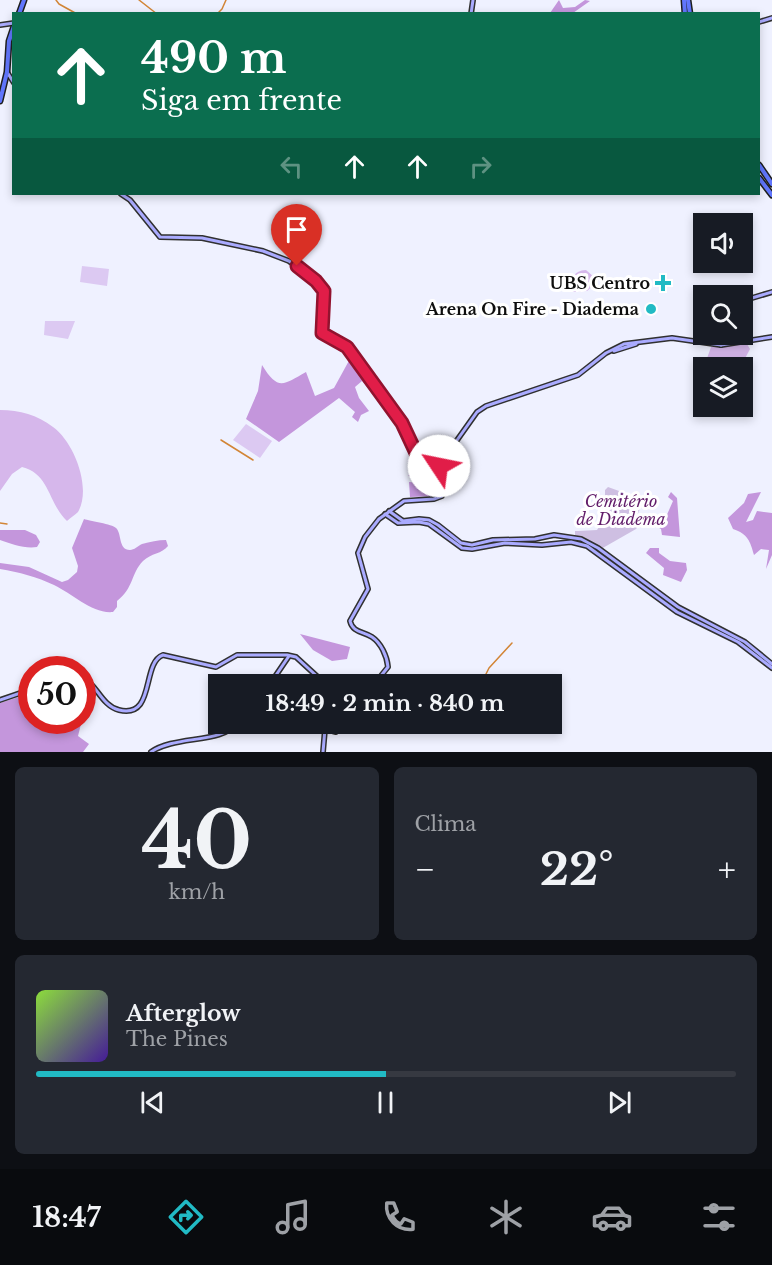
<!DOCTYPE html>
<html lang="pt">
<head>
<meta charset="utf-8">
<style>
	body { margin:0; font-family:"Libre Baskerville",serif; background:#242831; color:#f1f3f6; height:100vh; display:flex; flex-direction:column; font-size:22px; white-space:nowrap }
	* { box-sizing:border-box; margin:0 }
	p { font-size:20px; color:#9ea1a6 }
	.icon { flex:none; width:33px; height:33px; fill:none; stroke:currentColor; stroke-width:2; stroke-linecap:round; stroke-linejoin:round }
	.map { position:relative; height:752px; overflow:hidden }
	.panel { display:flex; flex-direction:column; gap:15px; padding:15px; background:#0d0f14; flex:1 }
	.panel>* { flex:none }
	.hud { position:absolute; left:12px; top:12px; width:748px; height:183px; border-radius:0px; box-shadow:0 3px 9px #0003; background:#0b6e4f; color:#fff; overflow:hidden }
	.fabs { position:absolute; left:693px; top:213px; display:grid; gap:12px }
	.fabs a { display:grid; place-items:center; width:60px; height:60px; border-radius:0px; background:#171b24; box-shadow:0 3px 9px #0003; font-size:30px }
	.speed { position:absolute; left:18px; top:656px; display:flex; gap:12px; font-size:30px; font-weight:700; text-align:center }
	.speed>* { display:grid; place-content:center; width:78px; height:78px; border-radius:50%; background:#171b24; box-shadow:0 3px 9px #0003; line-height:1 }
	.speed .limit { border:9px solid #d22; background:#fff; color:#111 }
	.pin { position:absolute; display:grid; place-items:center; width:51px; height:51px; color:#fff; margin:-62px -26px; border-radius:50% 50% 50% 0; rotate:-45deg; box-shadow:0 0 6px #0007 }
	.pin .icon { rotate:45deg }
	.me { position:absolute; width:66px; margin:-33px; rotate:304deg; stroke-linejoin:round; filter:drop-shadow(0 0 4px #0008) }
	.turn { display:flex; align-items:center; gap:21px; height:126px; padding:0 30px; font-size:27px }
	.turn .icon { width:78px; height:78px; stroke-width:2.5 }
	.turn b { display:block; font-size:42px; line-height:51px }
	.lanes { display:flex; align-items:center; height:57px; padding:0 30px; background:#0003; justify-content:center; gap:30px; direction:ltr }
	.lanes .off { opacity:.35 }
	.big { font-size:45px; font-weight:800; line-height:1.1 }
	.panel .card { flex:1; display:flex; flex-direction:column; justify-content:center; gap:9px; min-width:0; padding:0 21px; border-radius:9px; background:#242831 }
	.panel .dial { align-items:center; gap:0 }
	.dial b { font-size:78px; line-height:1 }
	.song { display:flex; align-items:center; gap:18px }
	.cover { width:72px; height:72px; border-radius:9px; background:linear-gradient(135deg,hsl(90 70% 55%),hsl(260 70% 35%)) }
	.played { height:6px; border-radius:3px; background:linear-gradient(90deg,#21bac4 50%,#363941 50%) }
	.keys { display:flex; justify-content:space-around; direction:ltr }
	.heat { display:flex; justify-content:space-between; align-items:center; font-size:33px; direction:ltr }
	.panel .tiles { flex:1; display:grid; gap:15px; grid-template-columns:1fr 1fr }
	.card:last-child { grid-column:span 2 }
	.trip { position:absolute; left:208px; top:674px; width:354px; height:60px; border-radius:0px; background:#171b24; box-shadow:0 3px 9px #0003; font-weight:800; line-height:60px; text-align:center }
	.dock { display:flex; height:96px; justify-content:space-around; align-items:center; background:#090b0e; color:#9ea1a6 }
	.dock .icon { width:42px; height:42px }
	.dock .current { color:#21bac4 }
	.dock b { font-size:27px; color:#f1f3f6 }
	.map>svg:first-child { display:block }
</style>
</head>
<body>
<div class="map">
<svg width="772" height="752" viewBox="0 0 772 752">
	<rect width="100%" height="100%" fill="#eff1ff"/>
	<g fill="#d6b7eb">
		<path d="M 586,270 L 594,277 L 593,286 L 587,291 L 573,292 C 567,282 574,270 586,270 Z"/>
		<polygon points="747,344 750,349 740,368 704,367 711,347"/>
		<path d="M 0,410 C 20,410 37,415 53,427 C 74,442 92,488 78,512 C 75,515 70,518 67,521 C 48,503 50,474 22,467 L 12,474 L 0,491 Z"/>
	</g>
	<g fill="#c496dc">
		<polygon points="559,0 563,8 575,7 585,0 590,1 573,13 550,13"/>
		<path d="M 351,357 L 384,402 L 380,404 L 362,381 L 355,387 L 359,398 L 369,411 L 361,415 L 358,422 L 352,417 L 355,412 L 339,398 L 279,442 L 246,419 L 258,391 L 262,365 C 278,391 283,385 306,372 L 315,396 L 334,388 Z"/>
		<polygon points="414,456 438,469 447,468 444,476 430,475 427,477 425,488 430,489 442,485 448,470 450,471 446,487 438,496 410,497 409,482 422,483 421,475 408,476 415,467 408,461"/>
		<polygon points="671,492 677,498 680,537 662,535 661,529 648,522 650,519 662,526 673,501 668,497"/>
		<path d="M 761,492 L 746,522 L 753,520 L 757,511 L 772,513 L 772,555 L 766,569 L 769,550 L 761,549 L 754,555 C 750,541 748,534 733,529 L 728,518 L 744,503 L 748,494 Z"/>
		<path d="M 84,519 C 90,521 112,524 116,528 C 122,533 118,550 130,550 C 134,550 138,546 142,544 C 150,542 158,540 166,540 L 168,546 C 162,554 151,553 143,561 C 131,573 134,588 117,601 L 117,607 L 113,612 C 92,614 73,594 54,585 C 37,577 19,572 0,569 L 0,563 L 29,567 L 62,582 L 68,580 L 77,572 L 78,566 L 72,548 Z"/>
		<path d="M 0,530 L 25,530 L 36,535 L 40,542 L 37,547 C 25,549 11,544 0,540 Z"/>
		<polygon points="650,548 659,548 659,553 670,561 686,563 687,570 681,582 663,575 664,568 646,553"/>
		<polygon points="300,634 350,647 347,659 332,661 313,650"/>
		<polygon points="31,693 32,720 82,720 78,736 89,744 83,752 0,752 0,703"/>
	</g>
	<polygon fill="#cebfe2" points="608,487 644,500 635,520 640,524 636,529 601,549 591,542 575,535 575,531 578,531 597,530 605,518 605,490"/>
	<g fill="#dcc9f2">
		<polygon points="82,266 109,269 107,286 80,282"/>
		<polygon points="45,321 75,321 68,339 44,335"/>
		<polygon points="246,424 272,441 260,458 233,440"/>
	</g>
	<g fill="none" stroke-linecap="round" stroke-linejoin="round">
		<g stroke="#d28536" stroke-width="1.5">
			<polyline points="56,0 59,4 77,14"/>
			<polyline points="139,0 157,14"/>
			<polyline points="217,14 222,9 226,0"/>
			<polyline points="221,440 253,460"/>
			<polyline points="0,523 7,524"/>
			<polyline points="481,684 489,668 512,643"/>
		</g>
		<g stroke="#303030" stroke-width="6">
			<g id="secondary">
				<polyline points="471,14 473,0"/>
				<polyline points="759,22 772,18"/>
				<polyline points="0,25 14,23"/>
				<polyline points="7,72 14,83"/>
				<polyline points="121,194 130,200 160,237 202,238 263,251 289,261 316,281 324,291 322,333 347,347 401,421 417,455 436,465 451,467"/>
				<polyline points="742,301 772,292"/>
				<polyline points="721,345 723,334"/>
				<polyline points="614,351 636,344"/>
				<polyline points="389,511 403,521 419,519 429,520 438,525 461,543 472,545 493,540 535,539 554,535 581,539 598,548 678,607 745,642 772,664"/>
				<polyline points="385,514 398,523 419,522 429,524 462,548 472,549 505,543 542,545 571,542 587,546 677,612 738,642 772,668"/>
				<path d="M 82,676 C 97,685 102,706 119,710 C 156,719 141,663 163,655 L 216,667 L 237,655 L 287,655 L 296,657 L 320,679 L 380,677 L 388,667 C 387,656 381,643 372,637 C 363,631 353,633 350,621 L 368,589 L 358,553 L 365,537 L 379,519 L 404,501 L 434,499 L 442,496 L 449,485 L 455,443 L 477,412 L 486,406 L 578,375 L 606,353 L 624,344 L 672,338 L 721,345 L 772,337"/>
				<polyline points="270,684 289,656"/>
				<polyline points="337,684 367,680 370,678"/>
				<polyline points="0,700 32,689"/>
				<path d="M 151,752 C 175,735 222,744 237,723"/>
				<polyline points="323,752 325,729 336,732 340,728 341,723"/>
			</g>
		</g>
		<g stroke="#1f1f1f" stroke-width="7">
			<g id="primary">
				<polyline points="684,0 685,14"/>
				<polyline points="688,0 690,14"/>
				<polyline points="19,14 24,0"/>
				<polyline points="0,101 7,72 9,41 14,26"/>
				<polyline points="759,165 772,184"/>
				<polyline points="759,178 772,195"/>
			</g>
		</g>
		<use href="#secondary" stroke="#aaabff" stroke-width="3"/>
		<use href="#primary" stroke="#6176fd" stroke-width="4"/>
	</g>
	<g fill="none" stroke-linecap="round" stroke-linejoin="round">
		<g stroke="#92132f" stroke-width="15">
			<polyline id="route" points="297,266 316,281 324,291 322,333 347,347 402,423 417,455 439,466"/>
		</g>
		<use href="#route" stroke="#e11d48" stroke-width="10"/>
	</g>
	<g fill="#21bac4" stroke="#fff" stroke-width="2">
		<path d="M660 274h6v6h6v6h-6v6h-6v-6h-6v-6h6z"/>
		<circle cx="651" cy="309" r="6"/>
	</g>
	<g text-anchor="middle" stroke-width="6" stroke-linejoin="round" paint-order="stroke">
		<g font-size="16" font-weight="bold" fill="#0e0e0e" stroke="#fff" text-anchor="end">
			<text x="650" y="289">UBS Centro</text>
			<text x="639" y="315">Arena On Fire - Diadema</text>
		</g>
		<g font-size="16" font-style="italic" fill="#611c69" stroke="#fff">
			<text x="621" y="507">Cemitério<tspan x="621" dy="18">de Diadema</tspan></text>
		</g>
	</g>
</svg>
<div class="fabs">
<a><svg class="icon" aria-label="sound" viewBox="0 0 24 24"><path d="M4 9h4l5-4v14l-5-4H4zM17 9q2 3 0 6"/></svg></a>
<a><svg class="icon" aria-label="search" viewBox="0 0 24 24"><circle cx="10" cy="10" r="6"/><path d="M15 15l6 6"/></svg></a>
<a><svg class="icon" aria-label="layers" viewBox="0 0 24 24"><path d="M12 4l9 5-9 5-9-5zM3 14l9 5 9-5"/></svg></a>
</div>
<div class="speed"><div class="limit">50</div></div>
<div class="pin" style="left:297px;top:266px;background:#d93025"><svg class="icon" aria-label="arrive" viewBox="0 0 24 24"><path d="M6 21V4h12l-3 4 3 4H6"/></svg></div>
<svg class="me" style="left:439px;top:466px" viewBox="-20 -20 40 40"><circle r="19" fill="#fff"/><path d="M0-13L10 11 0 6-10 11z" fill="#e11d48"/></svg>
<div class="trip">18:49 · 2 min · 840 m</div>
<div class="hud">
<div class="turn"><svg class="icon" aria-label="ahead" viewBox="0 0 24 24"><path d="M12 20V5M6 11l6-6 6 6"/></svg><div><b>490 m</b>Siga em frente</div></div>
<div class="lanes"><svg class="icon off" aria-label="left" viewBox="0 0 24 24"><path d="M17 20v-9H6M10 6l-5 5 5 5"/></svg><svg class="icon" aria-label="ahead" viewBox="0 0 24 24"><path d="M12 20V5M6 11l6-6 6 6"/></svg><svg class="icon" aria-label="ahead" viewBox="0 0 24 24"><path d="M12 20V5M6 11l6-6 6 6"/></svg><svg class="icon off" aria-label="right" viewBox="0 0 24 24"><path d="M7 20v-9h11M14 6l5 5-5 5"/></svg></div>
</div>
</div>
<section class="panel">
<div class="tiles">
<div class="card dial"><b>40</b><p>km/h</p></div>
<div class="card"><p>Clima</p>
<div class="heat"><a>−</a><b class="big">22°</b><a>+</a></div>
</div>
<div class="card">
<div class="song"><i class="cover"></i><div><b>Afterglow</b><p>The Pines</p></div></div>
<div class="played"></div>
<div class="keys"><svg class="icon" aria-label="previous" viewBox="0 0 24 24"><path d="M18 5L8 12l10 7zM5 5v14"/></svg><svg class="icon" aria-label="pause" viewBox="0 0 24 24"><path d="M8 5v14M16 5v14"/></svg><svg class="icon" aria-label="next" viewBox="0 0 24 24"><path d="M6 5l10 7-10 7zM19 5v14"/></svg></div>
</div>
</div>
</section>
<nav class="dock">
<b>18:47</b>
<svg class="icon current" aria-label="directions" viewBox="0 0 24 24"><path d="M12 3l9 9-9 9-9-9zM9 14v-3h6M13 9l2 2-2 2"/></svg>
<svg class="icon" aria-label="music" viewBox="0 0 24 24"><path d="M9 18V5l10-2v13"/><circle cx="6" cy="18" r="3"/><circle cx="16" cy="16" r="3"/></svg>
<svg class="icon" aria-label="phone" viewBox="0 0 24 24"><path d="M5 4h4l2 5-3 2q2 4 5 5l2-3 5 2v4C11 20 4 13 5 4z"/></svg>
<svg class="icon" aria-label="climate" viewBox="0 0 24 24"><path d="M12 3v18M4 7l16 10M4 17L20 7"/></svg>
<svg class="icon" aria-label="car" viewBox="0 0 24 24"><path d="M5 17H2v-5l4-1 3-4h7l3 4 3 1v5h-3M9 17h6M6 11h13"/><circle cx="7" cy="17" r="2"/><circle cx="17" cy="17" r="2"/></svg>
<svg class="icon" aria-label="filters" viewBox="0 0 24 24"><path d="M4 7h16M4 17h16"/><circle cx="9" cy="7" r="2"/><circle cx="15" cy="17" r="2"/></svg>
</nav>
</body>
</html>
